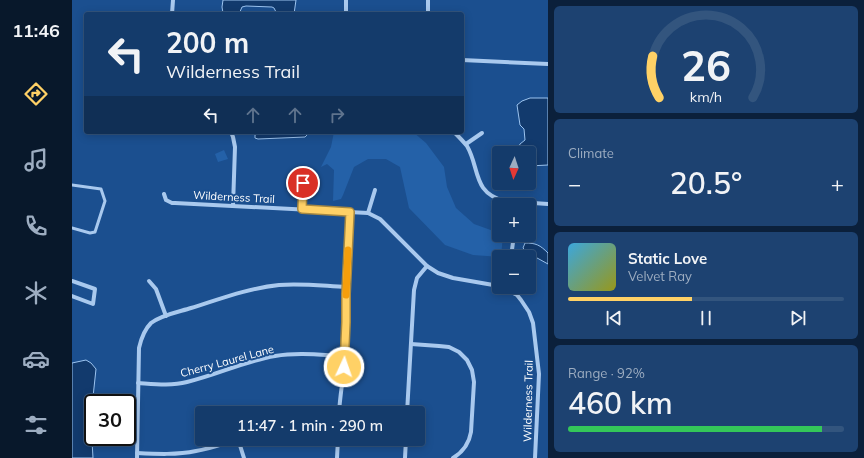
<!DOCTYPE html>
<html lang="en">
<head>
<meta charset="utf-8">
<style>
	body { margin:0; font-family:Mulish,sans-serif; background:#1d4271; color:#f1f3f6; height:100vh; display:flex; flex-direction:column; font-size:15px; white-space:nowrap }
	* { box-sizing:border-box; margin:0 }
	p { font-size:13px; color:#9dadc1 }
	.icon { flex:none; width:22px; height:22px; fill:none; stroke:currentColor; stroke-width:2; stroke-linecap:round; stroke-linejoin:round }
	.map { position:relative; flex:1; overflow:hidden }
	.side { display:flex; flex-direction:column; gap:6px; padding:6px; background:#0b203b; width:316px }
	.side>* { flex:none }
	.hud { position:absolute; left:12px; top:12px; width:380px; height:122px; border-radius:4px; box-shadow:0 2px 10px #0003,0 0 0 1px #33557e; background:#143b6b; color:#f1f3f6; overflow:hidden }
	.needle { width:26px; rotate:183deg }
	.buttons { position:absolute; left:420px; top:146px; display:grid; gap:8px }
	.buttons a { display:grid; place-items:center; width:44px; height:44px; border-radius:4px; background:#143b6b; box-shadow:0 2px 10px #0003,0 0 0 1px #33557e; font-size:20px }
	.speed { position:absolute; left:12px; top:394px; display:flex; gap:8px; font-size:20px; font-weight:700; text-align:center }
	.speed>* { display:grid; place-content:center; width:52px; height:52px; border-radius:50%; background:#143b6b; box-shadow:0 2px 10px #0003,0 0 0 1px #33557e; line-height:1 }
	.speed .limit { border:2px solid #111; border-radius:6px; background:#fff; color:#111 }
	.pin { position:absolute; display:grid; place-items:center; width:34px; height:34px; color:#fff; margin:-17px; border:2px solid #fff; border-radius:50%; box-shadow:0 1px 4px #0007 }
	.me { position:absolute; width:44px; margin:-22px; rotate:3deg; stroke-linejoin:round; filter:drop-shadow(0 0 3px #0008) }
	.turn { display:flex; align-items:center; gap:14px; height:84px; padding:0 16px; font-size:18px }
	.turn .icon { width:52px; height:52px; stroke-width:2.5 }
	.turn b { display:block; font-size:28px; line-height:34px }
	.lanes { display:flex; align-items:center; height:38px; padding:0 16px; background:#0003; justify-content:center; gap:20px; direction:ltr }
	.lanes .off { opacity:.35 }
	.big { font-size:30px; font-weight:600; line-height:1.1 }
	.side .tile { flex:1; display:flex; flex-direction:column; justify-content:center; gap:6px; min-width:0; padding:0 14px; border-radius:6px; background:#1d4271 }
	.side .dial { align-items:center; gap:0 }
	.dial svg { height:104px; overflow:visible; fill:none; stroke:#33557e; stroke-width:7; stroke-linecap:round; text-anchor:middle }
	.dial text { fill:#f1f3f6; stroke:none }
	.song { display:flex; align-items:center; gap:12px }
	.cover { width:48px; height:48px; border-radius:6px; background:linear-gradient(135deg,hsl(200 70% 55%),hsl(60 70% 35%)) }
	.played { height:4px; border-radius:2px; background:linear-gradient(90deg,#ffd166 45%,#33557e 45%) }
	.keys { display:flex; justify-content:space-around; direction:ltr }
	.heat { display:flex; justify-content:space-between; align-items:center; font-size:22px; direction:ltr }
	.charge { height:6px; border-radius:3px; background:linear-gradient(90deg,#34c759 92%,#33557e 0) }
	.trip { position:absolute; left:123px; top:406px; width:230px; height:40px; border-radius:4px; background:#143b6b; box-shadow:0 2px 10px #0003,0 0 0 1px #33557e; font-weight:600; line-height:40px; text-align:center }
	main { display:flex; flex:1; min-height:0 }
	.tab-bar { display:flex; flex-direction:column; width:72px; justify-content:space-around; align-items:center; background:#08182b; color:#9dadc1 }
	.tab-bar .icon { width:28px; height:28px }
	.tab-bar .active { color:#ffd166 }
	.tab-bar b { font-size:18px; color:#f1f3f6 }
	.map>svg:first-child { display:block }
</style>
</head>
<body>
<main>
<nav class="tab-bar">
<b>11:46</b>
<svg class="icon active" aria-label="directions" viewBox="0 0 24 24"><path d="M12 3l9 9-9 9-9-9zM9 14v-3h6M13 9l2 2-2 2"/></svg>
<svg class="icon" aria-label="music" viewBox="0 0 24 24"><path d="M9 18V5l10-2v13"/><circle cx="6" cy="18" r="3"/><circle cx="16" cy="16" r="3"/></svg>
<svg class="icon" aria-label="phone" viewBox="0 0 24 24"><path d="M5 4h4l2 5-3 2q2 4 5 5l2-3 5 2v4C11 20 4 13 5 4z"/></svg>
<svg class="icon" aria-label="climate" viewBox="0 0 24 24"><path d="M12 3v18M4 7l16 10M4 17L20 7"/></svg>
<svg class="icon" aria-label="car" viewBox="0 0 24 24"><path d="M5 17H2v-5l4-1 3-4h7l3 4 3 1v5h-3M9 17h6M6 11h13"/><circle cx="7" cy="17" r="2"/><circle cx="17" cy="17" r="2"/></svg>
<svg class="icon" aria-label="filters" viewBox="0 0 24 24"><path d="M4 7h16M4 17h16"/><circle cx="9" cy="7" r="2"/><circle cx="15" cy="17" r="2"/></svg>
</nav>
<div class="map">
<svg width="476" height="458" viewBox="0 0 476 458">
	<rect width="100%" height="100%" fill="#1b4f8f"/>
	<g fill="#2461a8">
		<polygon points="262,132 341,132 354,143 372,167 375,187 384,208 402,224 427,233 427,235 431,235 429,257 401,255 373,245 337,208 328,167 314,159 296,159 282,167 271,195 269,199 261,201 262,170 255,164 249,167 259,147"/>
		<polygon points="152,150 156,159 146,162 143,154"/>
	</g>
	<g fill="#123a6d" stroke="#9cc4f0">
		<polygon points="151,0 224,0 222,14 205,14 202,8 200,7 174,6 170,7 167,14 153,14 151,13 150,7"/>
		<polygon points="458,98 476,98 476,165 457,166 457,153 444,153 448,144 453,140 452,129 448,125 445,105 450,101"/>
		<polygon points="189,132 238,132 233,137 186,139 183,138 183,135"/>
		<path d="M 453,243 C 464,243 468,245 476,253 L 476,264 L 456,253 L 451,248 Z"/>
		<polygon points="14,360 19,363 24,369 21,397 21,435 20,441 21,458 0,458 0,363"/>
	</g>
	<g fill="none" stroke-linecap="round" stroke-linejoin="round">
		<polyline stroke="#a9c9ee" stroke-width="3" points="0,185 29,189 33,201 23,232 18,233 0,228"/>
		<g stroke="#a9c9ee" stroke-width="4">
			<polyline points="100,14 101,0"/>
			<polyline points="274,14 274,0"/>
			<polyline points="356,14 356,0"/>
			<polyline points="390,60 476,64"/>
			<polyline points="159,132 161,137 163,147 161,206"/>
			<path d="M 382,132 C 386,136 391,141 395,146 C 408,168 400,193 433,201 L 476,204"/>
			<polyline points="394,144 410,133"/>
			<polyline points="92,194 94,200 100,203 103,203 296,213 308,219 355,266 366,273 381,278 427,286"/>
			<polyline points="230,209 231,183"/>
			<polyline points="296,213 303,190"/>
			<polyline points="439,257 442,235"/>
			<polyline points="0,281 23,289 21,304 0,296"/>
			<polyline points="77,281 84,289 94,316"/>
			<polyline points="430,287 445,295 449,300 457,312 461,323 467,374 463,458"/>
			<path d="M 339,344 L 367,346 L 377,347 L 387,352 L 395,360 L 400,370 L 402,382 L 399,432 C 397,444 391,452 381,458"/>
			<path d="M 66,383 C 82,384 99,386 115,382 C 145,375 173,361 203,356 C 226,352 250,355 273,356"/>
			<path d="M 267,413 C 268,394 272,375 273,355 C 274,335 274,315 274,294 C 274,267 276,239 278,212"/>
			<polyline points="335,413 342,290 345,278 355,266"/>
			<polyline points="166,439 172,458"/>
			<path d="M 65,453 C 85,454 105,455 124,451 C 139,449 153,443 167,439"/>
			<path d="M 65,458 L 67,348 C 69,339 72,330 79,323 C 89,315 106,312 119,308 C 148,299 177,288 207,285 C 229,283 252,286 274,287"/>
			<polyline points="265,458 266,439"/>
			<polyline points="333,458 334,439"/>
		</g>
	</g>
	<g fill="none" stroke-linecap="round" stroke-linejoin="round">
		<g stroke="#a68842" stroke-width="10">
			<polyline id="route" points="231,183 230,209 278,212 274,294 274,322 272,367"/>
		</g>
		<use href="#route" stroke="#ffd166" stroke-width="7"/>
		<polyline stroke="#f59e0b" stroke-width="7" points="274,295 276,250"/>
	</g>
	<g text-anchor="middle" stroke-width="4" stroke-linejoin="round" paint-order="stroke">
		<g font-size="11" fill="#fff" stroke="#1b4f8f">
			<text transform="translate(162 197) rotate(3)" y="4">Wilderness Trail</text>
			<text transform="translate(155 361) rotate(-15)" y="4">Cherry Laurel Lane</text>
			<text transform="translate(456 401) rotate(-89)" y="4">Wilderness Trail</text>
		</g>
	</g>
</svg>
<div class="buttons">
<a><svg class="needle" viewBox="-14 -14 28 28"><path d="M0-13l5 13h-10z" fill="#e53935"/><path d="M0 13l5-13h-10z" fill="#9dadc1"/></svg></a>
<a>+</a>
<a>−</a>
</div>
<div class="speed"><div class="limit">30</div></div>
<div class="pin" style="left:231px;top:183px;background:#d93025"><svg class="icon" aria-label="arrive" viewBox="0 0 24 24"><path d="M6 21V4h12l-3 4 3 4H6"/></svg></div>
<svg class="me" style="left:272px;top:367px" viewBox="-20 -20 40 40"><circle r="17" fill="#ffd166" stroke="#fff" stroke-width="3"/><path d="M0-11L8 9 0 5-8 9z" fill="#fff"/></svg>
<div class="trip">11:47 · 1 min · 290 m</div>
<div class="hud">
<div class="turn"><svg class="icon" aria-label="left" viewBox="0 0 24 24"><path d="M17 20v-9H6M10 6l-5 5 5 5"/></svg><div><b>200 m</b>Wilderness Trail</div></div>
<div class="lanes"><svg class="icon" aria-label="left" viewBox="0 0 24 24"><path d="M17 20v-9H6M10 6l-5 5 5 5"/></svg><svg class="icon off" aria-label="ahead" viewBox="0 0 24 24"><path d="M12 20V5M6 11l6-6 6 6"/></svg><svg class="icon off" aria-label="ahead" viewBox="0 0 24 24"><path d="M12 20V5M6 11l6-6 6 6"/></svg><svg class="icon off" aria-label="right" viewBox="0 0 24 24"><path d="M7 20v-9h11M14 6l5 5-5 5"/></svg></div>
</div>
</div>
<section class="side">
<div class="tile dial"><svg viewBox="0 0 100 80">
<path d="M14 69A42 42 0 1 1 86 69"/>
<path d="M14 69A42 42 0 0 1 9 37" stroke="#ffd166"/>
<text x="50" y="56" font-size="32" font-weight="700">26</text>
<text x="50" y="72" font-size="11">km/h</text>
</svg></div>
<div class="tile"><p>Climate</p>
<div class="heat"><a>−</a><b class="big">20.5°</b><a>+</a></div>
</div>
<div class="tile">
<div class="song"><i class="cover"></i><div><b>Static Love</b><p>Velvet Ray</p></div></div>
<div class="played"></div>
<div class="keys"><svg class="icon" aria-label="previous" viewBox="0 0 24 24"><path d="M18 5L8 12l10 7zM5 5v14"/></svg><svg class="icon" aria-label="pause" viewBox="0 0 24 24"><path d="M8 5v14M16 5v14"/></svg><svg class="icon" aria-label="next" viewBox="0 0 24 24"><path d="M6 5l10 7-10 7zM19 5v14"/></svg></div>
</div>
<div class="tile"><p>Range · 92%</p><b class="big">460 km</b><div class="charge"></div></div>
</section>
</main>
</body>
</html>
